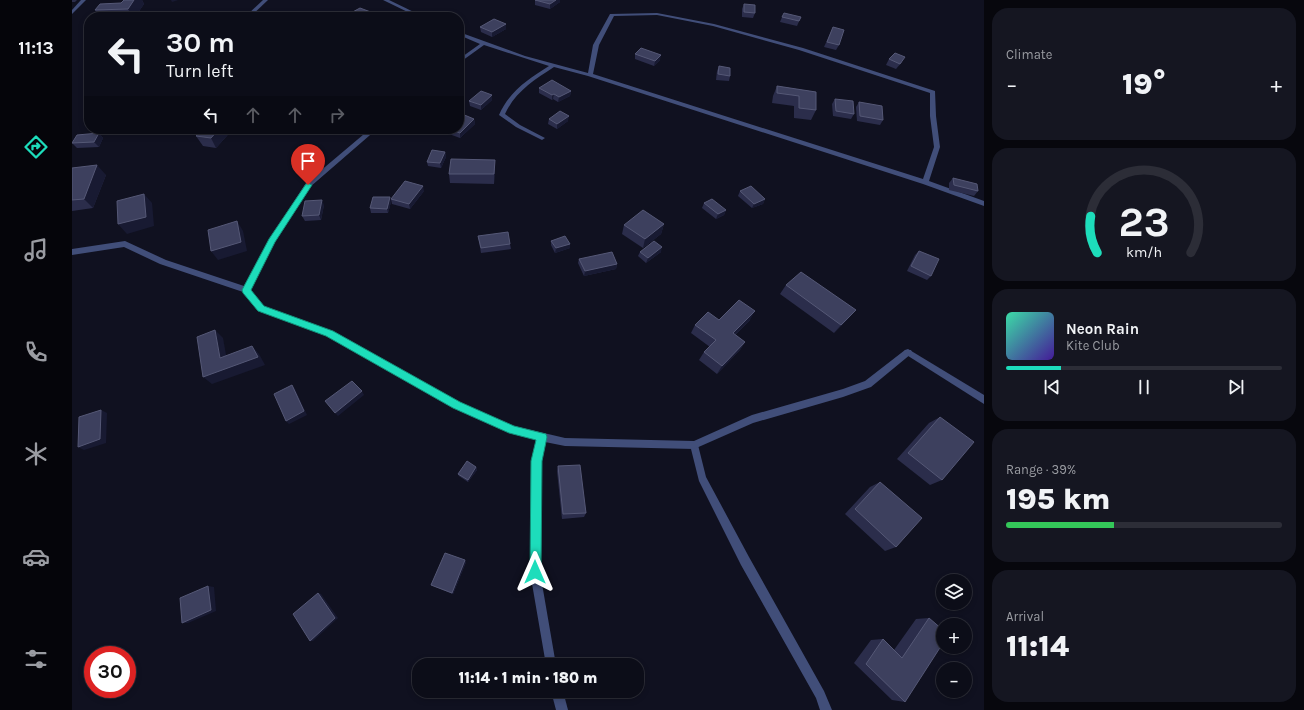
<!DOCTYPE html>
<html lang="en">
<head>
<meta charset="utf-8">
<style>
	body { margin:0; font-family:Karla,sans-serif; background:#151621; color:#f1f3f6; height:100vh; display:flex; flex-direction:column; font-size:15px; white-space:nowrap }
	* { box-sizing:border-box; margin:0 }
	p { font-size:13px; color:#9a9ca2 }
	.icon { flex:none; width:22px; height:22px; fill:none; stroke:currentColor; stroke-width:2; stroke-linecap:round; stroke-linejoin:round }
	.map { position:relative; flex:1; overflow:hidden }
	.panel { display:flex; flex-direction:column; gap:8px; padding:8px; background:#07070d; width:320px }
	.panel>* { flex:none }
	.hud { position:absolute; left:12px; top:12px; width:380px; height:122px; border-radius:16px; box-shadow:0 2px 6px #0003,0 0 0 1px #2c2d37; background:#0c0d18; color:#f1f3f6; overflow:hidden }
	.tools { position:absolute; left:864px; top:574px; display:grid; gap:8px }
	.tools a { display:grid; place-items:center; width:36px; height:36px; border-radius:50%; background:#0c0d18; box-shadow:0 2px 6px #0003,0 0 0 1px #2c2d37; font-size:20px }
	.speed { position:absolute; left:12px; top:646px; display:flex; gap:8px; font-size:20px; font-weight:700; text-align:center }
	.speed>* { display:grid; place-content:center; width:52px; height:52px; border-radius:50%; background:#0c0d18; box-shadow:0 2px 6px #0003,0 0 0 1px #2c2d37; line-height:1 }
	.speed .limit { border:6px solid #d22; background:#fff; color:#111 }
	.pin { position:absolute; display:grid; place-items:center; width:34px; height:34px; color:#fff; margin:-41px -17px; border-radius:50% 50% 50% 0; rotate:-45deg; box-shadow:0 0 4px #0007 }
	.pin .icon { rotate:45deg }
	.me { position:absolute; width:44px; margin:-22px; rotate:0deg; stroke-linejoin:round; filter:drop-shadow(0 0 3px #0008) }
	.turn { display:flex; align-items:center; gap:14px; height:84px; padding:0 16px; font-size:18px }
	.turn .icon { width:52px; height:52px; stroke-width:2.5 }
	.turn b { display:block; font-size:28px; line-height:34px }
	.lanes { display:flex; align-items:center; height:38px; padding:0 16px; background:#0003; justify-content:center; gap:20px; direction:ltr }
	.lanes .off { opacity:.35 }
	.big { font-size:30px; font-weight:800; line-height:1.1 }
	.panel .card { flex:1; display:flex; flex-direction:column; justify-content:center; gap:6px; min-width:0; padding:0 14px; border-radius:16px; background:#151621 }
	.panel .dial { align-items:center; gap:0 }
	.dial svg { height:104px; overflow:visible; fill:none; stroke:#2c2d37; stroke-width:7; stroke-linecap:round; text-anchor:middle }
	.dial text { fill:#f1f3f6; stroke:none }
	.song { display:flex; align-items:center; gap:12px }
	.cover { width:48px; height:48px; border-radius:6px; background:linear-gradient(135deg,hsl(160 70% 55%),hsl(260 70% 35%)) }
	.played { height:4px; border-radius:2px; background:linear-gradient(90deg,#1dddbb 20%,#2c2d37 20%) }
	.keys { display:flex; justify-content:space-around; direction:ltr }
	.heat { display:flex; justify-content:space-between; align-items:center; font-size:22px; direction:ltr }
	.charge { height:6px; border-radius:3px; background:linear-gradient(90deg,#34c759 39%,#2c2d37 0) }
	.trip { position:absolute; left:340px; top:658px; width:232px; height:40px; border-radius:16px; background:#0c0d18; box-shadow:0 2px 6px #0003,0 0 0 1px #2c2d37; font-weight:800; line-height:40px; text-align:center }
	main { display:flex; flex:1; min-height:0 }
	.dock { display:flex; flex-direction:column; width:72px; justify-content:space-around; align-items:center; background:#05050a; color:#9a9ca2 }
	.dock .icon { width:28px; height:28px }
	.dock .on { color:#1dddbb }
	.dock b { font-size:18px; color:#f1f3f6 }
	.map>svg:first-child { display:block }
</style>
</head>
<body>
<main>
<nav class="dock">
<b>11:13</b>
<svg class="icon on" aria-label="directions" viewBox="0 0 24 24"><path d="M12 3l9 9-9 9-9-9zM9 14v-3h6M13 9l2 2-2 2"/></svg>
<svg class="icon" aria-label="music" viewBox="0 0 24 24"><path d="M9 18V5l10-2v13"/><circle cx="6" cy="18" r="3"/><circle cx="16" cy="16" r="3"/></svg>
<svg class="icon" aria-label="phone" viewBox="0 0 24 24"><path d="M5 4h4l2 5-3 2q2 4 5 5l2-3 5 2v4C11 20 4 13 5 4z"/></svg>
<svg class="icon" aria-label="climate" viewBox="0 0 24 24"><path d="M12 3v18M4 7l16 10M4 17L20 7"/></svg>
<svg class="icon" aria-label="car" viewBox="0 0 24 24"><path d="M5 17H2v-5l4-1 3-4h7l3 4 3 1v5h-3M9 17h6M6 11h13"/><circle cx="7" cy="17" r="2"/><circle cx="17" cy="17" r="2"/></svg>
<svg class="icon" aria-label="filters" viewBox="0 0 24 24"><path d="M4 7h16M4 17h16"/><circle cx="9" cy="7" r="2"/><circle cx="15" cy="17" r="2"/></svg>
</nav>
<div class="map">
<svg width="912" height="710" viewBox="0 0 912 710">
	<rect width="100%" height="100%" fill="#101120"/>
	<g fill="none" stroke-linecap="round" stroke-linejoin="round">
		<g fill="#414e79" fill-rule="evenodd">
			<polygon points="836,349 912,395 912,404 833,354 832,352 833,350"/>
			<polygon points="622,441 625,442 626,445 634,477 677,557 752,691 760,710 748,710 744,698 669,565 627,481 618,445 619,442"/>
		</g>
		<g fill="#414e79" fill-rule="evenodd">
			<polygon points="9,0 14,0 0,14 0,10"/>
			<polygon points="191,0 196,0 178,17 173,17"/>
			<polygon points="311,0 317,0 352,17 346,17"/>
			<path d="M 585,13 L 642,24 L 731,48 L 863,91 L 864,116 L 868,147 L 857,181 L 912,201 L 912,206 L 851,184 L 516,76 L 482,67 C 462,80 443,92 433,114 L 448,125 L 473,138 L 470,140 L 444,127 L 427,115 C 437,92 456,79 477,66 L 412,45 L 387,63 L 387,59 L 408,44 L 387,35 L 387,32 L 453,56 L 516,73 L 521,45 L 538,14 ZM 585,15 L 641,26 L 727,50 L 858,93 L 858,116 L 862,147 L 851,179 L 521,74 L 527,45 L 542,16 Z"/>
			<polygon points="298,129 305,129 238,187 203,242 178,290 192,307 260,331 387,402 442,426 493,438 622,441 680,415 771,389 793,381 833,350 839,350 840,352 839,354 799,387 771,397 681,423 622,449 493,446 473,442 468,461 468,572 484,665 474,665 458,572 460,461 465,440 441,434 381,408 254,335 186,311 171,292 88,264 52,247 0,255 0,249 53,241 94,260 172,286 198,239 234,183"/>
			<polygon points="479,691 491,691 496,710 484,710"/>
		</g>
	</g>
	<g fill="#2b2d4b">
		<polygon points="0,0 5,0 3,2 0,2"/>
		<polygon points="52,0 70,0 72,4 63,17 28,17 23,10 49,3"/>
		<polygon points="463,0 488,2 478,9 463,5"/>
		<polygon points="672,4 683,13 681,18 670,17 670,9"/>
		<polygon points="277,14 312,17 278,17"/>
		<polygon points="710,17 729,17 725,26 708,22"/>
		<polygon points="434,24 434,29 420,37 409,32 408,27"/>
		<polygon points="761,27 767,45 764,50 752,47"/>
		<polygon points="563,54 588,60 582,66 563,59"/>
		<polygon points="817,59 830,62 824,69 814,65"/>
		<polygon points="647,66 658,76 657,81 644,80 645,71"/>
		<polygon points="705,86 744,92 744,110 739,120 722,118 722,106 700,103 701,96"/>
		<polygon points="467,88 499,91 498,96 486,102 481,99 480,100 467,93"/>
		<polygon points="420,95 420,100 409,110 398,106 397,101"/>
		<polygon points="763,99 782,114 779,119 761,116 760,104"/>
		<polygon points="787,102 811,120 808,125 785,121 784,107"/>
		<polygon points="402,119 403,124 388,138 377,134 376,129 387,129"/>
		<polygon points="477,119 496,121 485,129 476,124"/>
		<polygon points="131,129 161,129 144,148 131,146 124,136"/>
		<polygon points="27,133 31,138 27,147 5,148 0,143"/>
		<polygon points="373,152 374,157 369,168 356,166 355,162"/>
		<polygon points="0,168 34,175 21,208 0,211"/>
		<polygon points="423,169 422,184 378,183 377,174"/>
		<polygon points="881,178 906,191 902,196 877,190 877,183"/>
		<polygon points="352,191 338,209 320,204 319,199"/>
		<polygon points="668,191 693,199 691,204 680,208 666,196"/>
		<polygon points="319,202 316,213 299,213 298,208"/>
		<polygon points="632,203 654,210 652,215 644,219 630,208"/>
		<polygon points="252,205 249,220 233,221 230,216"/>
		<polygon points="592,224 589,234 571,248 550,234 552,225"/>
		<polygon points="406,236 438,244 439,249 409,253"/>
		<polygon points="479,241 498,244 498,248 483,253 479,245"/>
		<polygon points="847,251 859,276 855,280 835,271 843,255"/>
		<polygon points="568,252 589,252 574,263 566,256"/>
		<polygon points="507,259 545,264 544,269 512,276 506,263"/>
		<polygon points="714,285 784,310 762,333 708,294"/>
		<polygon points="647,320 678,320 663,335 673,342 668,350 645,374 627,360 632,352 638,347 619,333 623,325"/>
		<polygon points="868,417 870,480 858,485 825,459 857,423"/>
		<polygon points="486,466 514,513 512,517 490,519 485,471"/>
		<polygon points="404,467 405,470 396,482 387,476 386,474"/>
		<polygon points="808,482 824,547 813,551 773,514 798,487"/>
		<polygon points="394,562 381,594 361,586 359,585"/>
		<polygon points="857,618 833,702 820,700 782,663 799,640 811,639 822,650 844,619"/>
	</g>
	<g fill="#181a32">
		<polygon points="62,0 70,0 72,4 63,17 61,17 56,9"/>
		<polygon points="99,0 106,0 100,2"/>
		<polygon points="484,0 488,0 488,2 478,9 478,4"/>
		<polygon points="434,24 434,29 420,37 420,32"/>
		<polygon points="589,55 588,60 582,66 583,61"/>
		<polygon points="499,91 498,96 486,102 487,97"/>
		<polygon points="482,94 481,99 480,100 480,95"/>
		<polygon points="420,95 420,100 409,110 409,105"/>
		<polygon points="497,116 496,121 485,129 485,124"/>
		<polygon points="402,119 403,124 388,138 388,133"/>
		<polygon points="147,129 161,129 144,148 139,138"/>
		<polygon points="27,133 31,138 27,147 22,142"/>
		<polygon points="373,152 374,157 369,168 368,163"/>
		<polygon points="423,160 423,169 422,184 422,174"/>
		<polygon points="25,165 34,175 21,208 12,199"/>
		<polygon points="351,186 352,191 338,209 337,204"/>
		<polygon points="72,194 80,203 82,226 55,234 46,224"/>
		<polygon points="318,197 319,202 316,213 315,209"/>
		<polygon points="693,199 691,204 680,208 682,204"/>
		<polygon points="250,200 252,205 249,220 247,215"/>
		<polygon points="654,210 652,215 644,219 646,214"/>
		<polygon points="165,221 171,231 175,251 146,260 139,251"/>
		<polygon points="592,224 589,234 571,248 573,239"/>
		<polygon points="498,244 498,248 483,253 484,248"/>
		<polygon points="590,247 589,252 574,263 576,258"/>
		<polygon points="545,264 544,269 512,276 513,271"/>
		<polygon points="784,310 776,319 762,333 769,325"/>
		<polygon points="683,311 678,320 656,341 661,333"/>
		<polygon points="143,330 151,338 156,366 148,358"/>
		<polygon points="673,342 668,350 645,374 650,366"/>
		<polygon points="180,346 187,354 193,365 140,384 131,377"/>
		<polygon points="220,385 223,389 235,415 217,424 214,421"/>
		<polygon points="290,391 292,395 266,416 263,413"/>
		<polygon points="29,410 35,413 34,443 12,450 6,447"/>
		<polygon points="404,467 405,470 396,482 396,480"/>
		<polygon points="393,560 394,562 381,594 380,593"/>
		<polygon points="136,586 142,587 144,611 116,623 110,623"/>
		<polygon points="246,593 249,594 266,618 241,641 238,641"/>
	</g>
	<g fill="#3d405e" stroke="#555876">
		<polygon points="52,0 62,0 56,9 23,10 28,4 49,3"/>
		<polygon points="463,0 484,0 478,4"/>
		<polygon points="672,4 683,5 683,13 672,12"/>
		<polygon points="288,8 312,17 285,17 277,14"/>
		<polygon points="712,13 729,17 727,21 710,17"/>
		<polygon points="422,19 434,24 420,32 408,27"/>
		<polygon points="761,27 772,30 767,45 755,42"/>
		<polygon points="569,48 589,55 583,61 563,54"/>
		<polygon points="823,53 833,57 828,64 817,59"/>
		<polygon points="647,66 658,68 658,76 646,74"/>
		<polygon points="480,80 499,91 487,97 482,94 480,95 467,88"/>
		<polygon points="705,86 744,92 744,110 727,108 727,96 705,93"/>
		<polygon points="409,91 420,95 409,105 397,101"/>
		<polygon points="763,99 781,101 782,114 764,111"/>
		<polygon points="787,102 810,106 811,120 788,116"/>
		<polygon points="488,111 497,116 485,124 477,119"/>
		<polygon points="390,114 402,119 388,133 377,129 387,129 387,118"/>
		<polygon points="131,129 147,129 139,138 124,136"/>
		<polygon points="27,133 22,142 0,143 5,135"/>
		<polygon points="360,150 373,152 368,163 355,162"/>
		<polygon points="379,159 423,160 422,174 377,174"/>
		<polygon points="25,165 12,199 0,200 0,168"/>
		<polygon points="881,178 905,184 906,191 882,185"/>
		<polygon points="333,181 351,186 337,204 319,199"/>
		<polygon points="679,186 693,199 682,204 668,191"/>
		<polygon points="72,194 74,217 46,224 45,201"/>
		<polygon points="301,197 318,197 315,209 298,208"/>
		<polygon points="640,199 654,210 646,214 632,203"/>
		<polygon points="250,200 247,215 230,216 233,201"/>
		<polygon points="571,210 592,224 573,239 552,225"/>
		<polygon points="165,221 169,242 139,251 136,230"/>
		<polygon points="436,232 438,244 409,248 406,236"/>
		<polygon points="493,236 498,244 484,248 479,241"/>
		<polygon points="582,241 590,247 576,258 568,252"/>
		<polygon points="847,251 867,259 859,276 839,266"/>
		<polygon points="540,252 545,264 513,271 507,259"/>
		<polygon points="729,272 784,310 769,325 714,285"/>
		<polygon points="667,300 683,311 661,333 673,342 650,366 632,352 644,340 623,325 636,312 647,320"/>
		<polygon points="143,330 148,358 180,346 186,357 131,377 125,337"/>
		<polygon points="280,381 290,391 263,413 253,401"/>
		<polygon points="220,385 232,411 214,421 202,394"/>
		<polygon points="29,410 28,439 6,447 7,417"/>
		<polygon points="868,417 902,442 870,480 836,453"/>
		<polygon points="395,461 404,467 396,480 386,474"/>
		<polygon points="508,465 514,513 491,514 486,466"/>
		<polygon points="808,482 850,518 824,547 783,509"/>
		<polygon points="373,553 393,560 380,593 359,585"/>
		<polygon points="136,586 139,610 110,623 108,598"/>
		<polygon points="246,593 263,618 238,641 221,614"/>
		<polygon points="857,618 871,630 871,643 833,702 794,664 811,639 830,658"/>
	</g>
	<polygon fill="#1dddbb" stroke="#13907a" points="236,183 240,185 203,242 179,290 192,306 261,331 388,402 442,426 474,434 475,437 470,461 469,572 467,576 463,578 459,576 458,572 459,461 464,440 437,433 381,408 254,336 186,311 171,293 170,290 197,239 234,184"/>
</svg>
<div class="tools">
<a><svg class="icon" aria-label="layers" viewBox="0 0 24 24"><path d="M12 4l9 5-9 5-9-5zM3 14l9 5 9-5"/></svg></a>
<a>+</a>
<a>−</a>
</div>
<div class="speed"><div class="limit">30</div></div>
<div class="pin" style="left:236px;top:185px;background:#d93025"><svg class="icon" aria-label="arrive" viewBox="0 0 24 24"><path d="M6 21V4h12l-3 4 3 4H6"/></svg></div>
<svg class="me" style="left:463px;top:572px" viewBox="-20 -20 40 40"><path d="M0-17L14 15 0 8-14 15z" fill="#1dddbb" stroke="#fff" stroke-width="4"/></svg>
<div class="trip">11:14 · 1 min · 180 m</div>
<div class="hud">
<div class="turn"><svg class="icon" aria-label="left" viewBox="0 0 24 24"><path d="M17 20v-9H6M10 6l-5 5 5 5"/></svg><div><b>30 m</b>Turn left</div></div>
<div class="lanes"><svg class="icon" aria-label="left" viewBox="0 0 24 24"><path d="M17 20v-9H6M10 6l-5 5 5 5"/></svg><svg class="icon off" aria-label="ahead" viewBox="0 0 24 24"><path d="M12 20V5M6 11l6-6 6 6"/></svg><svg class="icon off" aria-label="ahead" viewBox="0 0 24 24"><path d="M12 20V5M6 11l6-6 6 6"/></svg><svg class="icon off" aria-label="right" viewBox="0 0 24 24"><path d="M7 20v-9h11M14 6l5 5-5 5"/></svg></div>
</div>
</div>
<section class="panel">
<div class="card"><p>Climate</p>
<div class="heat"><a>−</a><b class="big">19°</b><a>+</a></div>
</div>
<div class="card dial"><svg viewBox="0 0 100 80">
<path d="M14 69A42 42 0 1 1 86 69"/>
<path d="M14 69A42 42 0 0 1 9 41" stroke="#1dddbb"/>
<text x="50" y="56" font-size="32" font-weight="700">23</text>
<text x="50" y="72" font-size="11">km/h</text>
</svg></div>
<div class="card">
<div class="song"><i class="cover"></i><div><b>Neon Rain</b><p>Kite Club</p></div></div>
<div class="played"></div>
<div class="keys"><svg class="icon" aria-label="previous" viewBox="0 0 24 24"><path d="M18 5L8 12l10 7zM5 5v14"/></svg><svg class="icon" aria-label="pause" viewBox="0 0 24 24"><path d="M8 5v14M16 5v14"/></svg><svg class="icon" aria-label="next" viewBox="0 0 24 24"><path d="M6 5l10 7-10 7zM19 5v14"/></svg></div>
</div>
<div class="card"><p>Range · 39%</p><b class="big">195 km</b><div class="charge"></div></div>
<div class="card"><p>Arrival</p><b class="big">11:14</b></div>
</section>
</main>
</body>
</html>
